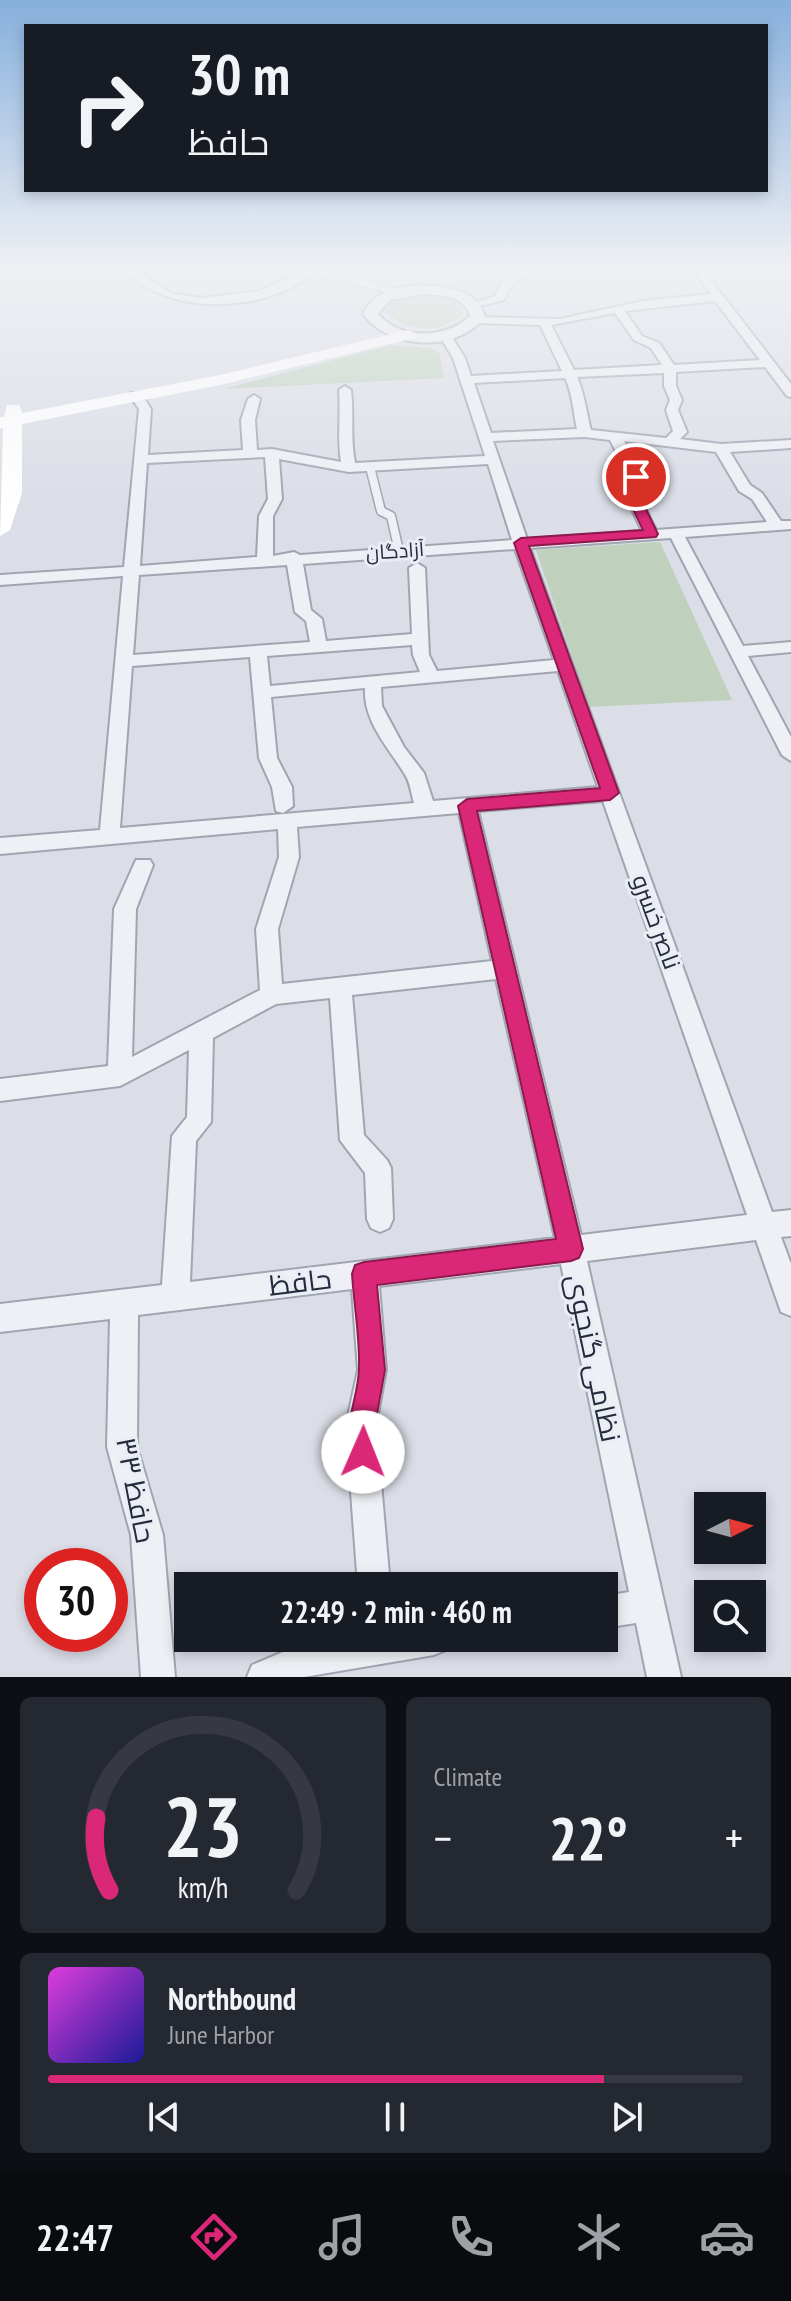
<!DOCTYPE html>
<html lang="en">
<head>
<meta charset="utf-8">
<style>
	body { margin:0; font-family:"PT Sans Narrow",Cairo,sans-serif; background:#242831; color:#f1f3f6; height:100vh; display:flex; flex-direction:column; font-size:30px; white-space:nowrap }
	* { box-sizing:border-box; margin:0 }
	p { font-size:26px; color:#9ea1a6 }
	.icon { flex:none; width:44px; height:44px; fill:none; stroke:currentColor; stroke-width:2; stroke-linecap:round; stroke-linejoin:round }
	.map { position:relative; height:1677px; overflow:hidden }
	.side { display:flex; flex-direction:column; gap:20px; padding:20px; background:#0d0f14; flex:1 }
	.side>* { flex:none }
	.banner { position:absolute; left:24px; top:24px; width:744px; height:168px; border-radius:0px; box-shadow:0 4px 12px #0003; background:#171b24; color:#f1f3f6; overflow:hidden }
	.needle { width:52px; rotate:84deg }
	.buttons { position:absolute; left:694px; top:1492px; display:grid; gap:16px }
	.buttons a { display:grid; place-items:center; width:72px; height:72px; border-radius:0px; background:#171b24; box-shadow:0 4px 12px #0003; font-size:40px }
	.speed { position:absolute; left:24px; top:1548px; display:flex; gap:16px; font-size:40px; font-weight:700; text-align:center }
	.speed>* { display:grid; place-content:center; width:104px; height:104px; border-radius:50%; background:#171b24; box-shadow:0 4px 12px #0003; line-height:1 }
	.speed .limit { border:12px solid #d22; background:#fff; color:#111 }
	.pin { position:absolute; display:grid; place-items:center; width:68px; height:68px; color:#fff; margin:-34px; border:4px solid #fff; border-radius:50%; box-shadow:0 2px 8px #0007 }
	.me { position:absolute; width:88px; margin:-44px; rotate:1deg; stroke-linejoin:round; filter:drop-shadow(0 0 6px #0008) }
	.turn { display:flex; align-items:center; gap:28px; height:168px; padding:0 32px; font-size:36px }
	.turn .icon { width:104px; height:104px; stroke-width:2.5 }
	.turn b { display:block; font-size:56px; line-height:68px }
	.big { font-size:60px; font-weight:800; line-height:1.1 }
	.side .card { flex:1; display:flex; flex-direction:column; justify-content:center; gap:12px; min-width:0; padding:0 28px; border-radius:12px; background:#242831 }
	.side .dial { align-items:center; gap:0 }
	.dial svg { height:208px; overflow:visible; fill:none; stroke:#363941; stroke-width:7; stroke-linecap:round; text-anchor:middle }
	.dial text { fill:#f1f3f6; stroke:none }
	.song { display:flex; align-items:center; gap:24px }
	.cover { width:96px; height:96px; border-radius:12px; background:linear-gradient(135deg,hsl(300 70% 55%),hsl(240 70% 35%)) }
	.played { height:8px; border-radius:4px; background:linear-gradient(90deg,#db2777 80%,#363941 80%) }
	.keys { display:flex; justify-content:space-around; direction:ltr }
	.heat { display:flex; justify-content:space-between; align-items:center; font-size:44px; direction:ltr }
	.side .tiles { flex:1; display:grid; gap:20px; grid-template-columns:1fr 1fr }
	.card:last-child { grid-column:span 2 }
	.trip { position:absolute; left:174px; top:1572px; width:444px; height:80px; border-radius:0px; background:#171b24; box-shadow:0 4px 12px #0003; font-weight:800; line-height:80px; text-align:center }
	.tabs { display:flex; height:128px; justify-content:space-around; align-items:center; background:#090b0e; color:#9ea1a6 }
	.tabs .icon { width:56px; height:56px }
	.tabs .on { color:#db2777 }
	.tabs b { font-size:36px; color:#f1f3f6 }
	.map>svg:first-child { display:block }
</style>
</head>
<body>
<div class="map">
<svg width="791" height="1677" viewBox="0 0 791 1677">
	<rect width="100%" height="100%" fill="#dbdee7"/>
	<g fill="#bfd1bc">
		<path d="M 429,295 L 452,300 L 465,312 C 442,335 408,333 385,311 L 391,301 Z"/>
		<polygon points="391,345 431,348 439,352 444,378 223,389"/>
		<polygon points="660,542 732,700 589,707 536,550"/>
	</g>
	<g fill="none" stroke-linecap="round" stroke-linejoin="round">
		<g stroke="#a0a5b1" stroke-width="8">
			<polyline id="service-far1" points="310,272 380,287 393,294"/>
		</g>
		<g stroke="#a0a5b1" stroke-width="11">
			<polyline id="service" points="370,467 381,511 391,516 399,551"/>
		</g>
		<g stroke="#a0a5b1" stroke-width="4">
			<g id="minor">
				<path d="M 125,270 L 136,270 L 170,293 L 201,298 L 259,291 L 305,270 L 317,270 C 271,313 168,318 125,270 Z"/>
				<polygon points="523,270 537,270 512,284 504,300 471,308 471,304 495,296 503,280"/>
				<path d="M 693,270 L 703,270 L 791,384 L 791,397 L 787,396 L 765,367 L 676,372 L 676,386 L 682,400 L 678,410 L 687,432 L 680,439 L 721,444 L 791,440 L 791,448 L 730,452 L 750,485 L 762,493 L 781,521 L 791,521 L 791,529 L 685,537 L 743,646 L 791,642 L 791,652 L 748,656 L 791,737 L 791,761 L 782,755 L 671,538 L 530,548 L 772,1212 L 791,1210 L 791,1236 L 781,1237 L 791,1264 L 791,1316 L 781,1312 L 756,1240 L 587,1261 L 681,1677 L 647,1677 L 636,1623 L 604,1628 L 604,1596 L 629,1592 L 561,1264 L 379,1286 L 386,1370 L 376,1425 L 390,1586 L 358,1586 L 346,1425 L 358,1370 L 352,1289 L 138,1315 L 137,1447 L 163,1535 L 175,1677 L 141,1677 L 131,1535 L 107,1447 L 110,1319 L 0,1332 L 0,1304 L 162,1285 L 172,1136 L 187,1117 L 189,1050 L 120,1086 L 0,1101 L 0,1079 L 108,1066 L 114,909 L 136,860 L 150,860 L 153,865 L 136,909 L 132,1057 L 260,990 L 256,929 L 279,857 L 278,829 L 0,854 L 0,838 L 100,830 L 123,576 L 0,585 L 0,575 L 124,567 L 139,409 L 130,396 L 131,393 L 141,393 L 151,409 L 148,455 L 243,450 L 241,420 L 248,399 L 254,395 L 260,399 L 255,420 L 257,450 L 272,449 L 341,462 C 337,437 341,415 339,390 L 345,386 L 351,390 C 354,415 350,438 355,463 L 485,456 L 453,358 L 439,335 L 441,333 L 449,333 L 465,358 L 471,376 L 562,371 L 540,325 L 475,323 L 469,320 L 475,317 L 560,319 L 643,301 L 711,294 ZM 715,301 L 760,360 L 674,365 L 659,343 L 642,336 L 625,311 ZM 615,313 L 634,340 L 651,348 L 662,365 L 574,370 L 551,325 ZM 664,373 L 664,386 L 670,400 L 666,410 L 673,431 L 666,438 L 591,430 C 586,412 585,394 577,377 ZM 565,378 C 573,394 573,412 577,429 L 491,433 L 474,383 ZM 585,437 L 610,440 L 629,477 L 626,497 L 642,531 L 527,539 L 493,441 ZM 624,441 L 716,452 L 739,491 L 752,499 L 767,522 L 656,530 L 640,497 L 643,477 ZM 265,457 L 268,499 L 259,516 L 257,557 L 140,566 L 147,463 ZM 279,459 L 349,472 L 488,464 L 512,540 L 300,555 L 294,552 L 273,556 L 273,516 L 282,499 ZM 515,549 L 554,660 L 437,671 L 429,655 L 425,568 L 417,563 L 409,568 L 412,634 L 326,641 L 322,619 L 311,610 L 303,564 ZM 287,565 L 295,612 L 306,621 L 310,642 L 133,655 L 139,575 ZM 412,645 L 413,655 L 420,672 L 270,686 L 267,656 ZM 250,657 L 259,758 L 272,787 L 276,811 L 283,813 L 293,806 L 292,787 L 277,758 L 271,697 L 365,688 C 363,721 388,747 404,773 C 410,781 411,793 414,803 L 120,828 L 132,666 ZM 558,671 L 598,787 L 433,801 L 424,773 L 404,747 L 382,706 L 381,687 ZM 603,801 L 747,1215 L 581,1235 L 478,811 ZM 459,813 L 492,961 L 282,984 L 278,929 L 299,857 L 297,827 ZM 496,979 L 555,1238 L 190,1282 L 196,1141 L 211,1122 L 213,1038 L 276,1004 L 330,998 L 340,1140 L 365,1173 L 367,1219 L 371,1228 L 380,1232 L 389,1228 L 393,1219 L 391,1168 L 387,1160 L 364,1135 L 352,995 Z"/>
				<polygon points="326,1638 451,1638 446,1650 434,1655 304,1677 247,1677 252,1665 311,1640"/>
			</g>
		</g>
		<g stroke="#a0a5b1" stroke-width="4">
			<path id="tertiary" d="M 434,286 C 456,289 479,293 485,317 C 456,353 390,350 363,314 C 375,287 408,284 434,286 ZM 419,295 C 437,294 465,295 470,316 C 446,339 400,340 378,314 L 390,300 Z"/>
		</g>
		<use href="#service-far1" stroke="#eef0f5" stroke-width="6"/>
		<use href="#service" stroke="#eef0f5" stroke-width="8"/>
		<use href="#minor" fill="#eef0f5" fill-rule="evenodd"/>
		<use href="#tertiary" fill="#eef0f5" fill-rule="evenodd"/>
		<polygon fill="#fff" fill-rule="evenodd" points="408,330 414,332 416,335 414,338 220,385 22,424 22,493 10,530 0,536 3,428 0,429 0,417 4,417 7,405 19,405 22,413 220,375"/>
	</g>
	<linearGradient id="sky" x2="0" y2="1"><stop stop-color="#86afdc"/><stop offset="0.53" stop-color="#eff0f4"/><stop offset="1" stop-color="#eff0f4" stop-opacity="0"/></linearGradient>
	<rect width="791" height="505" fill="url(#sky)"/>
	<path fill="#db2777" stroke="#8e194d" stroke-width="2" d="M 631,475 L 642,477 L 640,497 L 658,534 L 656,537 L 529,546 L 619,793 L 610,800 L 477,811 L 583,1249 L 579,1258 L 571,1261 L 377,1285 L 385,1370 L 375,1425 L 377,1452 L 373,1461 L 363,1465 L 354,1461 C 340,1429 358,1401 359,1369 C 360,1338 354,1305 352,1274 L 355,1265 L 364,1262 L 556,1239 L 458,806 L 467,799 L 600,788 L 514,543 L 521,538 L 643,530 L 627,497 Z"/>
	<g text-anchor="middle" stroke-width="6" stroke-linejoin="round" paint-order="stroke">
		<g font-size="20" fill="#242b3d" stroke="#eaedf4">
			<text transform="translate(395 551) rotate(-4)" y="7">آزادگان</text>
		</g>
		<g font-size="24" fill="#242b3d" stroke="#eaedf4">
			<text transform="translate(656 922) rotate(70)" y="8">ناصر خسرو</text>
		</g>
		<g font-size="28" fill="#242b3d" stroke="#eaedf4">
			<text transform="translate(300 1282) rotate(-7)" y="10">حافظ</text>
			<text transform="translate(594 1358) rotate(78)" y="10">نظامی گنجوی</text>
			<text transform="translate(136 1490) rotate(79)" y="10">حافظ ۳۳</text>
		</g>
	</g>
</svg>
<div class="buttons">
<a><svg class="needle" viewBox="-14 -14 28 28"><path d="M0-13l5 13h-10z" fill="#e53935"/><path d="M0 13l5-13h-10z" fill="#9ea1a6"/></svg></a>
<a><svg class="icon" aria-label="search" viewBox="0 0 24 24"><circle cx="10" cy="10" r="6"/><path d="M15 15l6 6"/></svg></a>
</div>
<div class="speed"><div class="limit">30</div></div>
<div class="pin" style="left:636px;top:477px;background:#d93025"><svg class="icon" aria-label="arrive" viewBox="0 0 24 24"><path d="M6 21V4h12l-3 4 3 4H6"/></svg></div>
<svg class="me" style="left:363px;top:1452px" viewBox="-20 -20 40 40"><circle r="19" fill="#fff"/><path d="M0-13L10 11 0 6-10 11z" fill="#db2777"/></svg>
<div class="trip">22:49 · 2 min · 460 m</div>
<div class="banner">
<div class="turn"><svg class="icon" aria-label="right" viewBox="0 0 24 24"><path d="M7 20v-9h11M14 6l5 5-5 5"/></svg><div><b>30 m</b>حافظ</div></div>
</div>
</div>
<section class="side">
<div class="tiles">
<div class="card dial"><svg viewBox="0 0 100 80">
<path d="M14 69A42 42 0 1 1 86 69"/>
<path d="M14 69A42 42 0 0 1 9 41" stroke="#db2777"/>
<text x="50" y="56" font-size="32" font-weight="700">23</text>
<text x="50" y="72" font-size="11">km/h</text>
</svg></div>
<div class="card"><p>Climate</p>
<div class="heat"><a>−</a><b class="big">22°</b><a>+</a></div>
</div>
<div class="card">
<div class="song"><i class="cover"></i><div><b>Northbound</b><p>June Harbor</p></div></div>
<div class="played"></div>
<div class="keys"><svg class="icon" aria-label="previous" viewBox="0 0 24 24"><path d="M18 5L8 12l10 7zM5 5v14"/></svg><svg class="icon" aria-label="pause" viewBox="0 0 24 24"><path d="M8 5v14M16 5v14"/></svg><svg class="icon" aria-label="next" viewBox="0 0 24 24"><path d="M6 5l10 7-10 7zM19 5v14"/></svg></div>
</div>
</div>
</section>
<nav class="tabs">
<b>22:47</b>
<svg class="icon on" aria-label="directions" viewBox="0 0 24 24"><path d="M12 3l9 9-9 9-9-9zM9 14v-3h6M13 9l2 2-2 2"/></svg>
<svg class="icon" aria-label="music" viewBox="0 0 24 24"><path d="M9 18V5l10-2v13"/><circle cx="6" cy="18" r="3"/><circle cx="16" cy="16" r="3"/></svg>
<svg class="icon" aria-label="phone" viewBox="0 0 24 24"><path d="M5 4h4l2 5-3 2q2 4 5 5l2-3 5 2v4C11 20 4 13 5 4z"/></svg>
<svg class="icon" aria-label="climate" viewBox="0 0 24 24"><path d="M12 3v18M4 7l16 10M4 17L20 7"/></svg>
<svg class="icon" aria-label="car" viewBox="0 0 24 24"><path d="M5 17H2v-5l4-1 3-4h7l3 4 3 1v5h-3M9 17h6M6 11h13"/><circle cx="7" cy="17" r="2"/><circle cx="17" cy="17" r="2"/></svg>
</nav>
</body>
</html>
